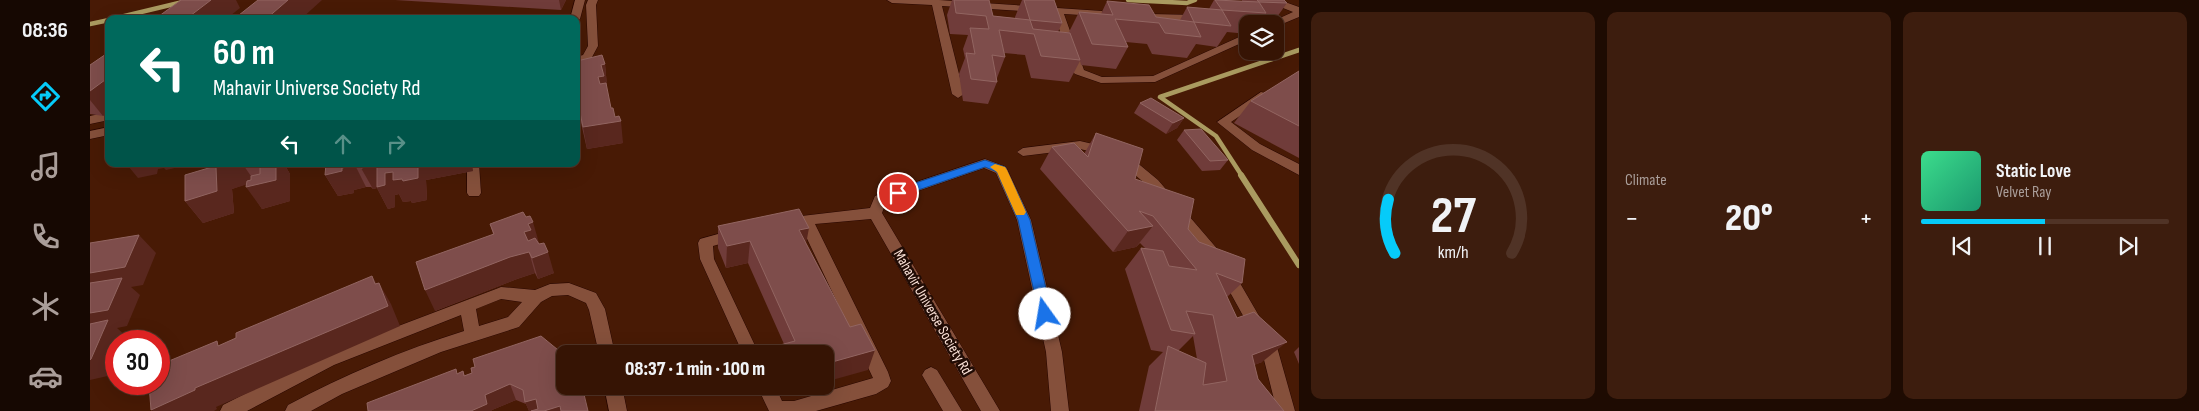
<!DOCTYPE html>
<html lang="en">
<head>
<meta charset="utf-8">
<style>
	body { margin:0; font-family:"Sofia Sans Condensed",sans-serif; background:#3d1d0e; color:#f1f3f6; height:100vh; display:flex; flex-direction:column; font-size:19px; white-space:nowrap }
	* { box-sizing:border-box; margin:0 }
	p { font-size:16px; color:#aa9e9a }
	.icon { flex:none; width:28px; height:28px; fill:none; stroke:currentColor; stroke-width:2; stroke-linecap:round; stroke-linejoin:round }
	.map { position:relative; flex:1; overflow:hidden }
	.sheet { display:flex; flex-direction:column; gap:12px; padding:12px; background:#1e0b02; width:900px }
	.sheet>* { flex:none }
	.top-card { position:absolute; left:15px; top:15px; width:475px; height:152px; border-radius:10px; box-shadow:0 5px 20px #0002,0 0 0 1px #503326; background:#00695c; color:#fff; overflow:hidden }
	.fabs { position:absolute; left:1149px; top:15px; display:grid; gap:10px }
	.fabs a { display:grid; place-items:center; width:45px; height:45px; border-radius:10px; background:#361404; box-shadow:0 5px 20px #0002,0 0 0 1px #503326; font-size:25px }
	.speed { position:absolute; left:15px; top:330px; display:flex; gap:10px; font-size:25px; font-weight:700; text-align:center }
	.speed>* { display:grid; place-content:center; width:65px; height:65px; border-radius:50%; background:#361404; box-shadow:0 5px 20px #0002,0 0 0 1px #503326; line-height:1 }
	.speed .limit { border:8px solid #d22; background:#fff; color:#111 }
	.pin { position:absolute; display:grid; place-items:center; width:42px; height:42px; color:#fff; margin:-21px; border:2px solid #fff; border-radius:50%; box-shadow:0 1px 5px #0007 }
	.me { position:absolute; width:55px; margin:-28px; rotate:347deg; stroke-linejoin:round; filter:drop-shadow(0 0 4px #0008) }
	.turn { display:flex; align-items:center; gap:18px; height:105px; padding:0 25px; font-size:22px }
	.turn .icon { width:65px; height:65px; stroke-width:2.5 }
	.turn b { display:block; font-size:35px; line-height:42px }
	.lanes { display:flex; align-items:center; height:48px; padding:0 25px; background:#0003; justify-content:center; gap:25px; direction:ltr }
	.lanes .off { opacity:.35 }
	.big { font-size:38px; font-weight:800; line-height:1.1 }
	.sheet .card { flex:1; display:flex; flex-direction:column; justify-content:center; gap:8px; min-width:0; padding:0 18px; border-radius:10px; background:#3d1d0e }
	.sheet .dial { align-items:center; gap:0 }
	.dial svg { height:130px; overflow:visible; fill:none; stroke:#503326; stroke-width:7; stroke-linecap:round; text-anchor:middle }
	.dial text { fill:#f1f3f6; stroke:none }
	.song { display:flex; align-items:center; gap:15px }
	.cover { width:60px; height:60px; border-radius:8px; background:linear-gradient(135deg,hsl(150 70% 55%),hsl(160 70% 35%)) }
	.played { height:5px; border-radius:2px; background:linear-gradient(90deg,#06cbf9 50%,#503326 50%) }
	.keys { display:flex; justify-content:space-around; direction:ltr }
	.heat { display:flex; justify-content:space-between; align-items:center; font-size:28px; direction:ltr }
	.sheet .tiles { flex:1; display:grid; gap:12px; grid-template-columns:repeat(3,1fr) }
	.trip { position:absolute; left:466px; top:345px; width:278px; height:50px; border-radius:10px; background:#361404; box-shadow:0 5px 20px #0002,0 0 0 1px #503326; font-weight:800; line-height:50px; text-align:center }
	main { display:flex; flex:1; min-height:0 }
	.menu { display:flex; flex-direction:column; width:90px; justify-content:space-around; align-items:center; background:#160802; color:#aa9e9a }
	.menu .icon { width:35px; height:35px }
	.menu .selected { color:#06cbf9 }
	.menu b { font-size:22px; color:#f1f3f6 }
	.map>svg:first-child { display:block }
</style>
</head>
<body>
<main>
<nav class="menu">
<b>08:36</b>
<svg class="icon selected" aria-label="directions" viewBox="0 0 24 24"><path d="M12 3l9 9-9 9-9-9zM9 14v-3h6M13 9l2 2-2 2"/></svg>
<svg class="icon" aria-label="music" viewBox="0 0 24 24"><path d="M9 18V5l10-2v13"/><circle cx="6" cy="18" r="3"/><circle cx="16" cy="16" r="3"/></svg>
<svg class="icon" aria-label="phone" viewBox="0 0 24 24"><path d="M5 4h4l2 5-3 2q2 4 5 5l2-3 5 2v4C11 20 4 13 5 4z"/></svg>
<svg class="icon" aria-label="climate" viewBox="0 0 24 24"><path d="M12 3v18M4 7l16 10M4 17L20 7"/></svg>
<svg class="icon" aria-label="car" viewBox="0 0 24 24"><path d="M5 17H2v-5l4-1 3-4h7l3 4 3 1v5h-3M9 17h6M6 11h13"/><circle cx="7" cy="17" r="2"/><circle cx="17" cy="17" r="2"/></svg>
</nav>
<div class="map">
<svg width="1209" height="411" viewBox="0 0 1209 411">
	<rect width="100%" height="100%" fill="#481a05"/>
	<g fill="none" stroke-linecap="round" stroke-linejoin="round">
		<g stroke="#aa9b60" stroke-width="4.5">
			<polyline points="1038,0 1097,3 1105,0"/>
			<polyline points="22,19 101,0"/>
			<polyline points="0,24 19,20"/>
			<polyline points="1152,176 1126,136 1070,97 1209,50"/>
		</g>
		<polyline stroke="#aa9b60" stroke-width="6" points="1151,175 1209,265"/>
		<g stroke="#280600" stroke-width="1">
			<g id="minor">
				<polygon points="485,0 495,0 490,19 486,22 486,19 480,19"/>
				<polygon points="498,0 508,0 506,5 508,46 501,59 486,64 486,57 493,55 498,46 496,5"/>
				<polygon points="797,0 849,0 1012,11 1012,15 1008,16 974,14 994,70 1012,77 1063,76 1158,33 1158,40 1065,82 1011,83 985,74 983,72 964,13 852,6 874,94 868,98 862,94 842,5 802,3"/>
				<polygon points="1172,0 1195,2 1209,7 1209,17 1185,27 1185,24 1180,24 1181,22 1203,12 1193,8 1173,4"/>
				<path d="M 1059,14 L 1108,15 L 1113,18 C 1104,25 1067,22 1055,19 L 1055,15 Z"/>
				<polygon points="1171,92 1175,93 1177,96 1175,99 1141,122 1170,144 1209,164 1209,175 1162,150 1127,122"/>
				<polygon points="19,112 19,120 0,124 0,116"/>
				<polygon points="19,127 19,135 0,139 0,131"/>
				<polygon points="990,141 1033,151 1068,180 1136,259 1187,347 1205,411 1187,411 1171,348 1126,267 1058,186 1024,157 990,149 933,156 927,152 933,148"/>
				<polygon points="895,159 916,167 941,220 972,352 979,411 961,411 956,352 927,220 906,173 894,168 796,202 792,213 910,411 891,411 781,219 725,224 798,372 801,381 798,387 786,394 726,411 679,411 667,386 685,386 692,401 704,401 783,378 711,226 703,225 701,221 703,217 780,208 785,196"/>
				<polygon points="377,164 389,164 391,193 389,196 379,196 377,193"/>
				<polygon points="646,229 651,230 653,234 651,238 623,246 624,259 669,354 653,354 610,259 608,243 610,239"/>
				<path d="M 479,283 L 506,293 L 515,309 L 525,354 L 509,354 L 499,310 L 496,303 L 478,295 L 462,296 L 451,302 L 429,327 L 351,352 L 252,394 L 221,411 L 195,411 L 198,405 C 254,375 313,350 374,331 L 371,315 L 244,365 L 157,411 L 130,411 L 133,405 L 232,355 L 406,289 L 411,287 L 445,290 L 460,284 ZM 411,299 L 432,302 L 418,317 L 389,326 L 386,309 Z"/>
				<polygon points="841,367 847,370 872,411 853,411 832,375 835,370"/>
				<polygon points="514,386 532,386 537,411 519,411"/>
			</g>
		</g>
		<use href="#minor" fill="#85503b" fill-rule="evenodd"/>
	</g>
	<g fill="#703c3a" fill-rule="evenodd">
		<polygon points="305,0 476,0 471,10"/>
		<polygon points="862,0 899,0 903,16 925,18 925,17 932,0 964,0 972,23 968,32 979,32 989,12 1011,14 1017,1 1066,17 1090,20 1097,7 1119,9 1124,0 1152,1 1152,0 1194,0 1197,3 1182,24 1158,24 1158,34 1137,32 1127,47 1106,44 1097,58 1062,54 1057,44 1036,42 1038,47 1026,69 991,65 990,61 979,82 941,78 935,55 914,53 915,57 907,78 907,82 898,104 873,101 869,74 875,58 873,49 878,35 860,34 857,15"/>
		<polygon points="19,52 19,112 13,116 0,114 0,65"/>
		<polygon points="486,59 487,61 515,64 517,86 516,86 521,108 533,143 497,149 486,101"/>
		<polygon points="1209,71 1209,158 1144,123 1161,101"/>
		<polygon points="1050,103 1094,118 1087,128 1076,134 1044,113"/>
		<polygon points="1094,130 1138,160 1130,170 1112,171 1087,140"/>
		<path d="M 1006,133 L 1045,179 L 1098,229 L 1109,242 L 1152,283 L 1137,297 L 1147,318 L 1172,362 L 1164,365 L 1168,379 L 1194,411 L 1049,411 L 1059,366 L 1073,352 L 1061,350 L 1035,269 L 1051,248 L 1055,248 L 1050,243 L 1046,247 L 1023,252 L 950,169 L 962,147 L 994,154 ZM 1103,336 L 1107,359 L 1088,351 Z"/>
		<polygon points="121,164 194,164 200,174 200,201 172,209 156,184 142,189 144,213 113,223 95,201 122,167"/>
		<polygon points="236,164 298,164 299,166 310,164 382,164 383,171 336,180 337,200 322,203 321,201 313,202 309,194 305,195 305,207 298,209 287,188 283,189 281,187 276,187 264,190 264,193 248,196 235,175"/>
		<polygon points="400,224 449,243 448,244 464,273 448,279 445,273 427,279 345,311 403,234"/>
		<polygon points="628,226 716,244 778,370 735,354 678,354 679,348 694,344 658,263 636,268 628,248"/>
		<polygon points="1209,347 1209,364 1204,352"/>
		<polygon points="381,368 498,411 439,411 436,404 426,400 402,410 368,373 373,371 375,376 382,373"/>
		<polygon points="684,386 718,386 687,395"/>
	</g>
	<g fill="#59271e">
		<polygon points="121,0 146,0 150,8 136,19 96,19"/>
		<polygon points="198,0 232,0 211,19 176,19"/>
		<polygon points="469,0 476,0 471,10"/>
		<polygon points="515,64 517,86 515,86 510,99 508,77 511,65"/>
		<polygon points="19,77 19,112 13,116 0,100 0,91"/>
		<polygon points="1094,118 1087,128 1076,134 1083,123"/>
		<polygon points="531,121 533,143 497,149 493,127"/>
		<polygon points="57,164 90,164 89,167 76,170 74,168 68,169 67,174 48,178 39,167"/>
		<polygon points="137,164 158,164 154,166 165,182 142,189 144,213 113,223 95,201 126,167"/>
		<polygon points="186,164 194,164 200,174 200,201 172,209 156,187"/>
		<polygon points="289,164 298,164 302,172 328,164 382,164 383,171 336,180 337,200 322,203 321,201 313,202 309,194 305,195 305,207 298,209 287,188 283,189 271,168"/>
		<polygon points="265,165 276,187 264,190 264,193 248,196 235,175 252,168"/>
		<polygon points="443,222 449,243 445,245 441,254 434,232 438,224"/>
		<polygon points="1063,226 1046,247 1023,252 1038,231"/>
		<polygon points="719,228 715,249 709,230"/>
		<polygon points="49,235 66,253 53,285 41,287 50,295 37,326 27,328 37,337 36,341 26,341 26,365 22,375 0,380 0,273"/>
		<polygon points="660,241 658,263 636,268 637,246"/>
		<polygon points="439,252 445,273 427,279 345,311 335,290 420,257"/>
		<polygon points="458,252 464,273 448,279 442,258"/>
		<polygon points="282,276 294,296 289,283 301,304 310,326 126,407 127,409 124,411 63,411 61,410 105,388 285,284"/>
		<polygon points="1197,342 1172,362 1138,375 1162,355"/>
		<polygon points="785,350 778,370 735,382 735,364"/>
		<polygon points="420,384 426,400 402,410 402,411 381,411 395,395"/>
		<polygon points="689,386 718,386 687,395"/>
		<polygon points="446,399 451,411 439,411 435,402"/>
		<polygon points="470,406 472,411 454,411"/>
	</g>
	<g fill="#7e4d4b" stroke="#926561">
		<polygon points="91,0 121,0 96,19 65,19"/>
		<polygon points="168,0 198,0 176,19 144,19"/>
		<polygon points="864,0 899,0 903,16 940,20 943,29 980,33 990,60 951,56 944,34 909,30 915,57 902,55 907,82 881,79 876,53 885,54 880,28 899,29 896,16 866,13"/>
		<polygon points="934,0 964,0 972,23 940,20"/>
		<polygon points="1125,0 1169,2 1167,0 1194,0 1197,3 1169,2 1176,13 1132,10 1141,26 1104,22 1111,37 1075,33 1069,23 1025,19 1038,47 1002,44 989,12 1023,15 1017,1 1059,5 1066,17 1104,22 1097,7 1132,10"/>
		<polygon points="424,15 424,19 382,19"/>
		<polygon points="19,52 19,77 0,91 0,65"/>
		<polygon points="512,55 515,64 511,65 514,76 508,77 510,84 516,83 521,108 523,108 525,117 529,116 531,121 493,127 488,103 490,103 487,98 486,96 486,59 487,61"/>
		<polygon points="1209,71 1209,126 1161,101"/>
		<polygon points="1061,98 1094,118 1083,123 1050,103"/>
		<polygon points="1111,129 1138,160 1120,161 1094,130"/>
		<polygon points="1006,133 1053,149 1045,179 1104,199 1098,229 1109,242 1155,259 1152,283 1126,273 1147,318 1164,312 1197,342 1162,355 1168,379 1194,411 1065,411 1078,346 1116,363 1113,385 1137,381 1123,315 1096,311 1105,334 1081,330 1051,248 1073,251 1079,266 1107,270 1063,216 1049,211 1063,226 1038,231 962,147 984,143 998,157"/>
		<polygon points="40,164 57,164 39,167"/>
		<polygon points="121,164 137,164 126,167 127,191 95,201 95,175 122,167"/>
		<polygon points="154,164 186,164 186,180 156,187 157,181 161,180 161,176 170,174 170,164 154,166"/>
		<polygon points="236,164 296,164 296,167 310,164 328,164 328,178 313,181 312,179 303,180 303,172 295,173 295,185 287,187 287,165 271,168 271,166 265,165 252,168 252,171 235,175"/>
		<polygon points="709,209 719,228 709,230 760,327 771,324 785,350 735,364 735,354 682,354 679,348 705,341 660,241 637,246 628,226"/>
		<polygon points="433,212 436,217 440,216 443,222 438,224 441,230 434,232 438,241 445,238 449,244 454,243 458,252 442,258 439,252 420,257 335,290 326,262 404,234 400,224"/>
		<polygon points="49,235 35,267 0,273 0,243"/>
		<polygon points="282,276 285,284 289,283 298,306 105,388 105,390 61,410 59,384 69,384 69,375 80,370 79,361 127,341 128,346 146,338 146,333"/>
		<polygon points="32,278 18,310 0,313 0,283"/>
		<polygon points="18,320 1,359 0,360 0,324"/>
		<polygon points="451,336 473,354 483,351 484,354 475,354 475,386 492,386 498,411 471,411 470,406 454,411 441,411 448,409 446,399 435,402 433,390 420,384 395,395 397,404 381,411 278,411 277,403 366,369 367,374 373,371 374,376 382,373 381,368 385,367 383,359"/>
	</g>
	<polygon fill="#1a73e8" stroke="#114b97" points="895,160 915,167 940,220 962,314 960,318 955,320 951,318 949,314 928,220 907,172 895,167 808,197 802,193 804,190"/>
	<polygon fill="#f59e0b" points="905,164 915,167 917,170 936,212 934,215 926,215 907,172 900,167"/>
	<g text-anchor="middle" stroke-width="5" stroke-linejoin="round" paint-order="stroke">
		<g font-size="15" fill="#fbe2d8" stroke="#210c05">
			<text transform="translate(843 312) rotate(60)" y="5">Mahavir Universe Society Rd</text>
		</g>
	</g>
</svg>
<div class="fabs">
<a><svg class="icon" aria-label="layers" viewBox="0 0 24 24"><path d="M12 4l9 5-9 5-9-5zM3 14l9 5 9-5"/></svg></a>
</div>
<div class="speed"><div class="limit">30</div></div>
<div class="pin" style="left:808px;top:193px;background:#d93025"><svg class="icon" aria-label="arrive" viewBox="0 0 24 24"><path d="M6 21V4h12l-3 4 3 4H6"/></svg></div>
<svg class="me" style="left:955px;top:314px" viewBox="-20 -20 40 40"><circle r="19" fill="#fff"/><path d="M0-13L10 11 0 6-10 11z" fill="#1a73e8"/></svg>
<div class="trip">08:37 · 1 min · 100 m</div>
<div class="top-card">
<div class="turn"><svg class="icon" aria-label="left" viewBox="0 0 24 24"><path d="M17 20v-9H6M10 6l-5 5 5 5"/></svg><div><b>60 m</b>Mahavir Universe Society Rd</div></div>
<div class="lanes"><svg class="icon" aria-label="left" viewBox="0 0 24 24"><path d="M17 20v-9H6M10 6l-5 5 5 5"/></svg><svg class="icon off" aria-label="ahead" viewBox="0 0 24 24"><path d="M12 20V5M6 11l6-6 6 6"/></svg><svg class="icon off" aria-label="right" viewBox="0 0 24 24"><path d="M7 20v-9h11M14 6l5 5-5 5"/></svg></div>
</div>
</div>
<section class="sheet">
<div class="tiles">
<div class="card dial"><svg viewBox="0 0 100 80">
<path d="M14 69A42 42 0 1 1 86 69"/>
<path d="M14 69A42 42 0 0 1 10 36" stroke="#06cbf9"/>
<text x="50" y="56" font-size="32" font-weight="700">27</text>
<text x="50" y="72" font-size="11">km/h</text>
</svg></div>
<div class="card"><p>Climate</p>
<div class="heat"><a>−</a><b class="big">20°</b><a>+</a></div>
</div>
<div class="card">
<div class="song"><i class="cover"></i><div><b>Static Love</b><p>Velvet Ray</p></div></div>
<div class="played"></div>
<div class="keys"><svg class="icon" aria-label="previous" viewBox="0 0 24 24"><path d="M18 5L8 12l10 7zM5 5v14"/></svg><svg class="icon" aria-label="pause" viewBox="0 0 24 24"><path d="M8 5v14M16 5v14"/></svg><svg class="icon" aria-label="next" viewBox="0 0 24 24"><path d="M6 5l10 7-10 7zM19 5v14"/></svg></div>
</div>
</div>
</section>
</main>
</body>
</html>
